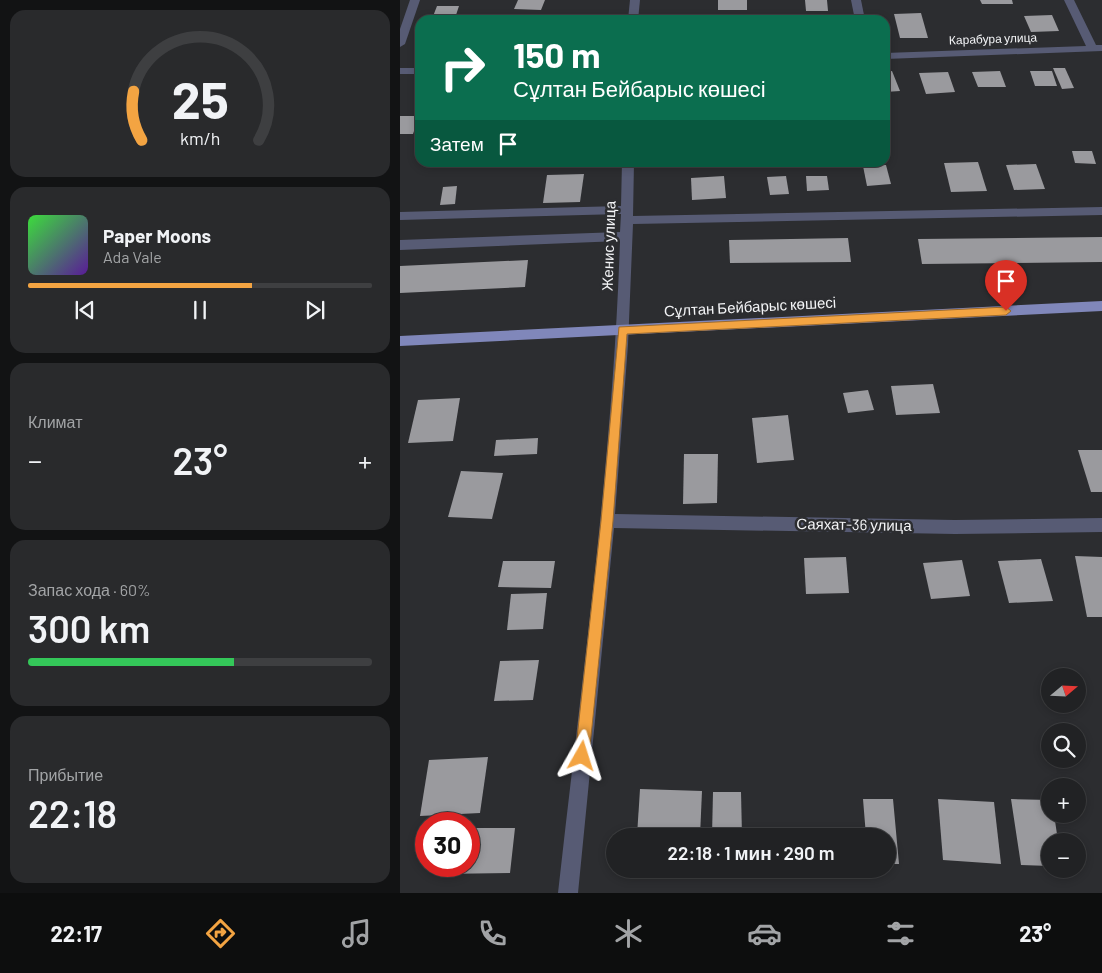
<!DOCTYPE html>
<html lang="ru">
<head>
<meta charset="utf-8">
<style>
	body { margin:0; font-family:Barlow,sans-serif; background:#292a2c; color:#f1f3f6; height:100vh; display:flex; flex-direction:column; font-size:19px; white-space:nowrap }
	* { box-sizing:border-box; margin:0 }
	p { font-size:16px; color:#a2a4a6 }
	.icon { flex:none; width:28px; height:28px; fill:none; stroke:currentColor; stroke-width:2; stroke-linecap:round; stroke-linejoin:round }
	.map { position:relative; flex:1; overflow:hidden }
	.details { display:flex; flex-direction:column; gap:10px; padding:10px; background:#121314; width:400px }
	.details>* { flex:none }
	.hud { position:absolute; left:15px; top:15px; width:475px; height:152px; border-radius:15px; box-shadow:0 2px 8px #0003,0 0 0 1px #3e3f41; background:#0b6e4f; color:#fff; overflow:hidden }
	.needle { width:32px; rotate:71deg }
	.controls { position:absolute; left:641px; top:668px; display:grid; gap:10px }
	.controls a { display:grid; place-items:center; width:45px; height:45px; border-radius:50%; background:#212224; box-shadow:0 2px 8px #0003,0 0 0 1px #3e3f41; font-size:25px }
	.speed { position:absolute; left:15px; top:812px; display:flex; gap:10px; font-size:25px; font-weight:700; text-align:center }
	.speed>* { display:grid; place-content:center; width:65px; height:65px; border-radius:50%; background:#212224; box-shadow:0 2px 8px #0003,0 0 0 1px #3e3f41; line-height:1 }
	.speed .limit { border:8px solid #d22; background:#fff; color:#111 }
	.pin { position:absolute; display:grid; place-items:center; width:42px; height:42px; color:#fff; margin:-51px -21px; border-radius:50% 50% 50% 0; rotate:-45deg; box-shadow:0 0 5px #0007 }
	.pin .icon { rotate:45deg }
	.me { position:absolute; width:55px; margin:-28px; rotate:6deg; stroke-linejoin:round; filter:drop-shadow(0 0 4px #0008) }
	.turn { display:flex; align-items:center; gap:18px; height:105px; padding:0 15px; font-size:22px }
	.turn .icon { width:65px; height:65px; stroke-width:2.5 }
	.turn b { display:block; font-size:35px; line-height:42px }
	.then { display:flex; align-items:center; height:48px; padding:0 15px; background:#0003; gap:10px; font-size:19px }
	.big { font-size:38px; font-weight:600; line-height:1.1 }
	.details .card { flex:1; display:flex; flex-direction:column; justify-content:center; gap:8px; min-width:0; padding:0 18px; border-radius:15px; background:#292a2c }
	.details .dial { align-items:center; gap:0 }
	.dial svg { height:130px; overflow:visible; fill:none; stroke:#3e3f41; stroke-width:7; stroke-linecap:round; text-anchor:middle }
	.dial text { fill:#f1f3f6; stroke:none }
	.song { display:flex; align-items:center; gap:15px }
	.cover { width:60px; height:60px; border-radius:8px; background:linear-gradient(135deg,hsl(120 70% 55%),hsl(270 70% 35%)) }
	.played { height:5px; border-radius:2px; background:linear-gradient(90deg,#f3a442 65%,#3e3f41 65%) }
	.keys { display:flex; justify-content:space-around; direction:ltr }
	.heat { display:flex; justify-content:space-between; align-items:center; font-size:28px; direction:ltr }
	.charge { height:8px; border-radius:4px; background:linear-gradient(90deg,#34c759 60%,#3e3f41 0) }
	.trip { position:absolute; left:206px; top:828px; width:290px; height:50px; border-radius:25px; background:#212224; box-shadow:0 2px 8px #0003,0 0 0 1px #3e3f41; font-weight:600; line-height:50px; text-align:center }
	.tabs { display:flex; height:80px; justify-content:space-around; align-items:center; background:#0d0e0e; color:#a2a4a6 }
	.tabs .icon { width:35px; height:35px }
	.tabs .active { color:#f3a442 }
	.tabs b { font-size:22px; color:#f1f3f6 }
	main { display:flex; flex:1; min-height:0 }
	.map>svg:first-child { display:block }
</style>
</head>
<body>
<main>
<section class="details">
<div class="card dial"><svg viewBox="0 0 100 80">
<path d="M14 69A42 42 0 1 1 86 69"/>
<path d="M14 69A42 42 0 0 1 9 39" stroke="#f3a442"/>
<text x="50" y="56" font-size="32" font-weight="700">25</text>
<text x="50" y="72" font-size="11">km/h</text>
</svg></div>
<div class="card">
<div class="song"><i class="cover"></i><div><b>Paper Moons</b><p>Ada Vale</p></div></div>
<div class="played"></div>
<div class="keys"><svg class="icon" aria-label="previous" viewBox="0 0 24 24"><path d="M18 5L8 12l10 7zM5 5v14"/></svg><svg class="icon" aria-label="pause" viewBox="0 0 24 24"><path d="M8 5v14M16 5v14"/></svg><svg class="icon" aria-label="next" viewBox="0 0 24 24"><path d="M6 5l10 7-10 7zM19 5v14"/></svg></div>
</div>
<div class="card"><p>Климат</p>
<div class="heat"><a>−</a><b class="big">23°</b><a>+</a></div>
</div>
<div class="card"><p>Запас хода · 60%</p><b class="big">300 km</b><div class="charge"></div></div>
<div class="card"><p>Прибытие</p><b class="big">22:18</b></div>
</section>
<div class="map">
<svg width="702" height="893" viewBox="0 0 702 893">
	<rect width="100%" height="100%" fill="#2c2d30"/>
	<g fill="#9a9a9e">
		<polygon points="118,0 145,0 141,10 114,9"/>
		<rect x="318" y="0" width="29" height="10"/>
		<polygon points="405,0 427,0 428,11 406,11"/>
		<polygon points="580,0 612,0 613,4 582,4"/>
		<polygon points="37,6 59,6 55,18 32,19"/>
		<polygon points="521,13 528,38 500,38 494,14"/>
		<polygon points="652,15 659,31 631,32 624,16"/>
		<polygon points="653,68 665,68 674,88 662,89"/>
		<polygon points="492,71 500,91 485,92 485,72"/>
		<polygon points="600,71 606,87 578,87 572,72"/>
		<polygon points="630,71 652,71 657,86 635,86"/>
		<polygon points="548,72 555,92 526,94 519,73"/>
		<polygon points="0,116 19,116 13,134 0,134"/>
		<polygon points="672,151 692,151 696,164 675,163"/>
		<polygon points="578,162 587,191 551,192 544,163"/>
		<polygon points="636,164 645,189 614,190 606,165"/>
		<polygon points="486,165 491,184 467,186 463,166"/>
		<polygon points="184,174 180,202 143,203 147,175"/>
		<polygon points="324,176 326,198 292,200 291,178"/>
		<polygon points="386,176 389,194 370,195 367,177"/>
		<polygon points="406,176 427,176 429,190 407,191"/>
		<polygon points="57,186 55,204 40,205 43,187"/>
		<polygon points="702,237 702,262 522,264 518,239"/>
		<polygon points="448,238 451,262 330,263 329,240"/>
		<polygon points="128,260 125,287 0,293 0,266"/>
		<polygon points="533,384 540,413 496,415 491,386"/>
		<polygon points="468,390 474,410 448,413 443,393"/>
		<polygon points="60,398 53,441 8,443 18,400"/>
		<polygon points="388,415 394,460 357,463 352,418"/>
		<polygon points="138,438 137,454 94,456 96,440"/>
		<polygon points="678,450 702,450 702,492 691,492"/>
		<polygon points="284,454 318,454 317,503 283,504"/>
		<polygon points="61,471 103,473 92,519 48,517"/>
		<polygon points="675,556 702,557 702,617 687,617"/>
		<polygon points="446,557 449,593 406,594 404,558"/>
		<polygon points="641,559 653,601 609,603 598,561"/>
		<polygon points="562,560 570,596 531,599 523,563"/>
		<polygon points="103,561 155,561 151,588 98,587"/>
		<polygon points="147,593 143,629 107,630 111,594"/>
		<polygon points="139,660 133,700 94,701 100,661"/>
		<polygon points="88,757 80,813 20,816 29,760"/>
		<polygon points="240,789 302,791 300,836 237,836"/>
		<polygon points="313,792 341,792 342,836 312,836"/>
		<polygon points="463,799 493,799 499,864 488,864 488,836 466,836"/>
		<polygon points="538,799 594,802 601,864 543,860"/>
		<polygon points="611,799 650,800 650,814 654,814 658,841 650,841 650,866 621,865"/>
		<polygon points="69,828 115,828 110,873 40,874 41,866 69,866"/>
	</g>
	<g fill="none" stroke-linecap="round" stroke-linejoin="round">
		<g fill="#575b74" fill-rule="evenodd">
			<polygon points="10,0 20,0 5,44 0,47 0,29"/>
			<polygon points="230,0 240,0 238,20 228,20"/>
			<polygon points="451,0 461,0 465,20 455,20"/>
			<polygon points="664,0 674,0 696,45 702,45 702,51 485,59 485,53 686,46"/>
			<rect x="0" y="68" width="20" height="6"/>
			<path d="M 222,162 L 234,162 L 233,216 L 702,207 L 702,215 L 233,224 L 228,345 L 215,514 L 555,520 L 702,518 L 702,532 L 555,534 L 214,528 L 178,893 L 158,893 C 182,676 213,459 220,241 L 0,250 L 0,240 L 220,232 L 221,214 L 0,220 L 0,212 L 221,206 Z"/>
		</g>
		<polygon fill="#8087ba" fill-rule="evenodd" points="702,301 702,311 0,346 0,336"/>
	</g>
	<polygon fill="#f3a442" stroke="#9e6b2b" points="606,307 611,311 606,315 227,334 213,521 189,756 187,761 182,763 177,761 175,756 201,521 219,327"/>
	<g text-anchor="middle" stroke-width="5" stroke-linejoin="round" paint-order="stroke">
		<g font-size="12" fill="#f3f4f6" stroke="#2c2d30">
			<text transform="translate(593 39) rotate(-2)" y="4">Карабура улица</text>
		</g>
		<g font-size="15" fill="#f3f4f6" stroke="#2c2d30">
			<text transform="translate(209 246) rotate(-88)" y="5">Женис улица</text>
			<text transform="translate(350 307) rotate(-3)" y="5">Сұлтан Бейбарыс көшесі</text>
			<text transform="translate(454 525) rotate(1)" y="5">Саяхат-36 улица</text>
		</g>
	</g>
</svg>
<div class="controls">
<a><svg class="needle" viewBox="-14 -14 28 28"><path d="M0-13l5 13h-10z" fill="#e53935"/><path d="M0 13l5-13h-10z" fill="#a2a4a6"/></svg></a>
<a><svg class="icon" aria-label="search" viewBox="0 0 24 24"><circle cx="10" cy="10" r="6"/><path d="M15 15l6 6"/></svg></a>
<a>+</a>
<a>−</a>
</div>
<div class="speed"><div class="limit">30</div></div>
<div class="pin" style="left:606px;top:311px;background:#d93025"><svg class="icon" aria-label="arrive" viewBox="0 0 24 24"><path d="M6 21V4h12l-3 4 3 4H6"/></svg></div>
<svg class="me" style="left:182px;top:756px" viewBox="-20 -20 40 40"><path d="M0-17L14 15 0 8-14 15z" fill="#f3a442" stroke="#fff" stroke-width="4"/></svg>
<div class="trip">22:18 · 1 мин · 290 m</div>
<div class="hud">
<div class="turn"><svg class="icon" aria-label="right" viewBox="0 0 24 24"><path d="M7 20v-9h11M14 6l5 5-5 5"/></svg><div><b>150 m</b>Сұлтан Бейбарыс көшесі</div></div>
<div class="then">Затем<svg class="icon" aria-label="arrive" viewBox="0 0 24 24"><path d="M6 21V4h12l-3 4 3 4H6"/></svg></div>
</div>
</div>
</main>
<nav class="tabs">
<b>22:17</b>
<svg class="icon active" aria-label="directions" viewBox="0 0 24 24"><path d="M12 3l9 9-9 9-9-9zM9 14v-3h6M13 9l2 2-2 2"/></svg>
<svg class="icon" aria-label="music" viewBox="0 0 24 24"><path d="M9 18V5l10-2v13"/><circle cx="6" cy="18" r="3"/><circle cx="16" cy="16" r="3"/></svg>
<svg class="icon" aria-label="phone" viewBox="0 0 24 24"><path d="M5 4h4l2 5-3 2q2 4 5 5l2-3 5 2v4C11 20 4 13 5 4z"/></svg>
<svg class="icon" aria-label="climate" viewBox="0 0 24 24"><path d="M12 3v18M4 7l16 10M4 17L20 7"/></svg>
<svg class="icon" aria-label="car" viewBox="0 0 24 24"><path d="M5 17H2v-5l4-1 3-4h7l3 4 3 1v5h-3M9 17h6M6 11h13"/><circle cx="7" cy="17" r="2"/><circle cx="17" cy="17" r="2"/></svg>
<svg class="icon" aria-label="filters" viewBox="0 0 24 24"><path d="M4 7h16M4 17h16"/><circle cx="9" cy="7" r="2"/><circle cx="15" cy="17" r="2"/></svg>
<b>23°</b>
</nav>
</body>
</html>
